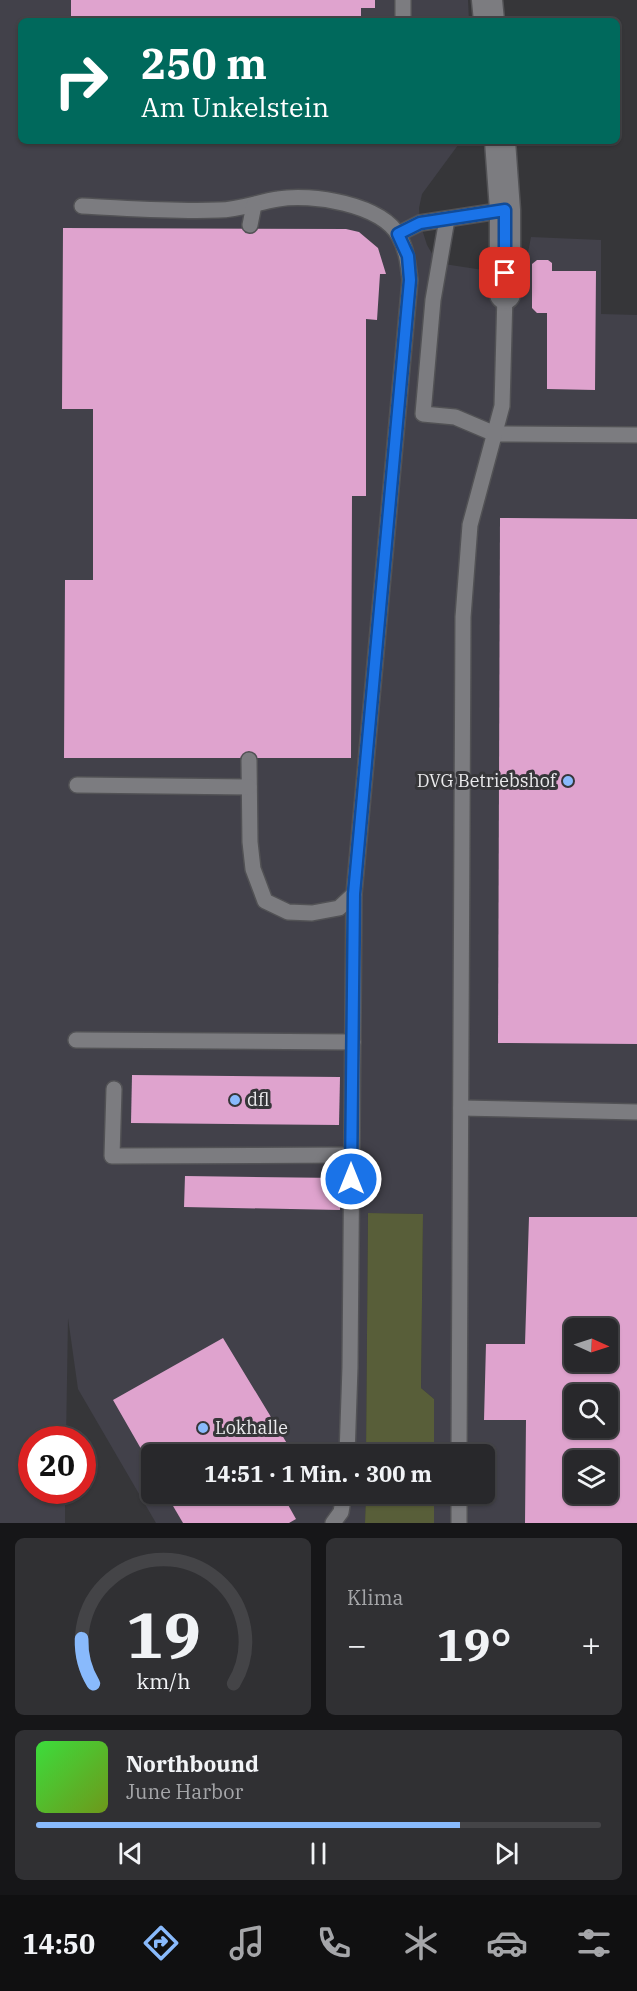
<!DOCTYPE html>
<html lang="de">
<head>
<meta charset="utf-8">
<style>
	body { margin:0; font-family:"IBM Plex Serif",serif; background:#303033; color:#f1f3f6; height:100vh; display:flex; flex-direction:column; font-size:22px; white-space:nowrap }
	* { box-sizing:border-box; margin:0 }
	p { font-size:20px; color:#a5a6a9 }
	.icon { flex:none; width:33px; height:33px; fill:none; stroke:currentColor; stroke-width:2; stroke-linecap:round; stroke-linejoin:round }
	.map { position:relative; height:1523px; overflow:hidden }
	.side { display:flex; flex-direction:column; gap:15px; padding:15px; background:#161618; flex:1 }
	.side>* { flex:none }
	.top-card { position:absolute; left:18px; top:18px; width:602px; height:126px; border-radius:9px; box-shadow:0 2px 4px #0004,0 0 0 2px #444447; background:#00695c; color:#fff; overflow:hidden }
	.needle { width:39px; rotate:93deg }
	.tools { position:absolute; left:564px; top:1318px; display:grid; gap:12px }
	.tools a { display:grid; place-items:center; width:54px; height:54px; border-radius:9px; background:#28282b; box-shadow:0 2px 4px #0004,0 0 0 2px #444447; font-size:30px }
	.speed { position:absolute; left:18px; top:1426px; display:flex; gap:12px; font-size:30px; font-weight:700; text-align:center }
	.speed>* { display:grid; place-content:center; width:78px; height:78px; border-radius:50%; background:#28282b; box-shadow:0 2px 4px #0004,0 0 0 2px #444447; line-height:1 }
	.speed .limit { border:9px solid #d22; background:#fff; color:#111 }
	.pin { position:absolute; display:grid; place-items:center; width:51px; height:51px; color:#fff; margin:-26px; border-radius:12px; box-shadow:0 3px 9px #0006 }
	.me { position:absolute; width:66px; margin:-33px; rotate:0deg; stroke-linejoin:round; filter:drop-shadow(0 0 4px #0008) }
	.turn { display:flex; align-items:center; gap:21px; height:126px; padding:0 24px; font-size:27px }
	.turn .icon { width:78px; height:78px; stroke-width:2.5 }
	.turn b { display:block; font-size:42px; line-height:51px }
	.big { font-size:45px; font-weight:700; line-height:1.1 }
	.side .widget { flex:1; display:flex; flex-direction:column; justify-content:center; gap:9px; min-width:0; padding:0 21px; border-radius:9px; background:#303033 }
	.side .dial { align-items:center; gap:0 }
	.dial svg { height:156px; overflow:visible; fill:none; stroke:#444447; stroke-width:7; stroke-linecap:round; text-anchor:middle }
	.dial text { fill:#f1f3f6; stroke:none }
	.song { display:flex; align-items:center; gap:18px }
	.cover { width:72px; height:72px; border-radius:9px; background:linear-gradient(135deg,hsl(120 70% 55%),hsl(80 70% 35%)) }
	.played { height:6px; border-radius:3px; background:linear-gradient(90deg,#89bafc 75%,#444447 75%) }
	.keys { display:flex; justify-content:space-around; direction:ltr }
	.heat { display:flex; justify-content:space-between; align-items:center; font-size:33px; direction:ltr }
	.side .tiles { flex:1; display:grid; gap:15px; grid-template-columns:1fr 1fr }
	.widget:last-child { grid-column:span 2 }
	.trip { position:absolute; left:141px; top:1444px; width:354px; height:60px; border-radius:9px; background:#28282b; box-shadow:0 2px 4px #0004,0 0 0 2px #444447; font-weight:700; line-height:60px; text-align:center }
	.menu { display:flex; height:96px; justify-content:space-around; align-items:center; background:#101011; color:#a5a6a9 }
	.menu .icon { width:42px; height:42px }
	.menu .selected { color:#89bafc }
	.menu b { font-size:27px; color:#f1f3f6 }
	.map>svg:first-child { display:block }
</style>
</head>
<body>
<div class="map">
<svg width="637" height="1523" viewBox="0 0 637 1523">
	<rect width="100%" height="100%" fill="#363639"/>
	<path fill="#42414a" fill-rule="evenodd" d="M 0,0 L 468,0 L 469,21 L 21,21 L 21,141 L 461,141 L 422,194 L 419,208 L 420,223 L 427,245 L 434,257 L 444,264 L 483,270 L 526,263 L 531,237 L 601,240 L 601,314 L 637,315 L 637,1523 L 434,1523 L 434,1494 L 484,1494 L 484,1455 L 434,1455 L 434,1399 L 421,1388 L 423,1214 L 368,1213 L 366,1455 L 152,1455 L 152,1494 L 366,1494 L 365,1523 L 156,1523 L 78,1389 L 68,1318 L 66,1440 L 32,1440 L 32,1491 L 65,1491 L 65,1523 L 0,1523 ZM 574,1329 L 608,1329 L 608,1362 L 574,1362 ZM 574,1395 L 608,1395 L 608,1428 L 574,1428 ZM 574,1461 L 608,1461 L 608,1494 L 574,1494 Z"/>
	<g fill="#585e39">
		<polygon points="368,1213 423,1214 421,1388 434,1399 434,1455 366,1455"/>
		<polygon points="366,1494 434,1494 434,1523 365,1523"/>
	</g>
	<g fill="#dfa3ce" fill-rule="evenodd">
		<polygon points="71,0 375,0 375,8 361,8 361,21 71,21"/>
		<polygon points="63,228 346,229 359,232 378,248 386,274 380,274 377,320 366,319 366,496 352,496 351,758 64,758 65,580 93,580 93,409 62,409"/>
		<polygon points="537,260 548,260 552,263 552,271 596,271 595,390 547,389 547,313 537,313 532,308 532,264"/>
		<polygon points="500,518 637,519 637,1044 498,1043"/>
		<polygon points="132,1075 340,1077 339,1125 131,1123"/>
		<polygon points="185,1176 340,1178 340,1210 184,1207"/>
		<path d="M 529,1217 L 637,1217 L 637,1523 L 525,1523 L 526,1420 L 484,1420 L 486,1344 L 525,1344 ZM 574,1329 L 608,1329 L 608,1362 L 574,1362 ZM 574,1395 L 608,1395 L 608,1428 L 574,1428 ZM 574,1461 L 608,1461 L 608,1494 L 574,1494 Z"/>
		<polygon points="223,1338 294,1455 152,1455 152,1468 113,1400"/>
		<polygon points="166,1494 282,1494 296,1519 289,1523 183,1523"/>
	</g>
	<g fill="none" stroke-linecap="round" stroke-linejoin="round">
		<g stroke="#525255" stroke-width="18">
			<g id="lane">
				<polyline points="403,0 403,21"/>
				<path d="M 82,206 C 127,208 174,212 219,210 C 239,210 258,202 278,199 C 311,193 381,204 399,236 C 407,250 408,264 410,280 L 354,894 L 339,908 L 312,913 L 288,912 L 265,901 L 253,869 L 250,842 L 249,760"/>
				<polyline points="447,219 433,300 423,414 455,417 495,434 637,435"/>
				<polyline points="250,225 254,205"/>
				<polyline points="398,234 420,223 505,210"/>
				<polyline points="77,785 249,787"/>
				<polyline points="76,1040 353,1042"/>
				<polyline points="114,1089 112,1156 351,1155"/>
				<polyline points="461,1108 637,1112"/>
				<polyline points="347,1455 350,1367 354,894"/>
				<polyline points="459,1455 463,617 470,525 502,406 505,294"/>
				<polyline points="333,1523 341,1512 344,1494"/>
				<polyline points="459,1523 459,1494"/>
			</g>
		</g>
		<g stroke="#525255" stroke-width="33">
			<g id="street">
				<polyline points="487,0 489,21"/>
				<polyline points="500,141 505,210 505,294"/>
			</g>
		</g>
		<use href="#lane" stroke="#7c7c80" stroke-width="15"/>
		<use href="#street" stroke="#7c7c80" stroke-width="30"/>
	</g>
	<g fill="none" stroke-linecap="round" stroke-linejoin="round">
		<g stroke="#114b97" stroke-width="15">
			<polyline id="route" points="351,1179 354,894 410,280 408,256 398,234 420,223 505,210 505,273"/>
		</g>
		<use href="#route" stroke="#1a73e8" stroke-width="10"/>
	</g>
	<g fill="#89bafc" stroke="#363639" stroke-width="2">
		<circle cx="568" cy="781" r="6"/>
		<circle cx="235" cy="1100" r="6"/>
		<circle cx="203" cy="1428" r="6"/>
	</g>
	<g text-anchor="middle" stroke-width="6" stroke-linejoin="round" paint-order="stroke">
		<g font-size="18" fill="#eaeaec" stroke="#363639" text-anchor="start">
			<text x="556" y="787" text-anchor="end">DVG Betriebshof</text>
			<text x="247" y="1106">dfl</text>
			<text x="215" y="1434">Lokhalle</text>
		</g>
	</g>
</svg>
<div class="tools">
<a><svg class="needle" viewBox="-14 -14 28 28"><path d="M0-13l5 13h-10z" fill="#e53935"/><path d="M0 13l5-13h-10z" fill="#a5a6a9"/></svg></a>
<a><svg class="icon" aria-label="search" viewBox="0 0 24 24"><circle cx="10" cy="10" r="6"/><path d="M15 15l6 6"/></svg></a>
<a><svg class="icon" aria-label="layers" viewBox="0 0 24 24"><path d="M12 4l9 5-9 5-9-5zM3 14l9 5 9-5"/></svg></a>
</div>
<div class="speed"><div class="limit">20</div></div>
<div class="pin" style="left:505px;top:273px;background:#d93025"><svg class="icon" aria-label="arrive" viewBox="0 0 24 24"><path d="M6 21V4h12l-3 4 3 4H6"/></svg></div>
<svg class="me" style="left:351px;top:1179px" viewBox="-20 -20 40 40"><circle r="17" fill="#1a73e8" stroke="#fff" stroke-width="3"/><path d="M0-11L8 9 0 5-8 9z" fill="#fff"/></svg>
<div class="trip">14:51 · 1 Min. · 300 m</div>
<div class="top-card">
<div class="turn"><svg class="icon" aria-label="right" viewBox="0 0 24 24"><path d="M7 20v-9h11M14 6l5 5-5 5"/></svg><div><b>250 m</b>Am Unkelstein</div></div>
</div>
</div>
<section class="side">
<div class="tiles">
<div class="widget dial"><svg viewBox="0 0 100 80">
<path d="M14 69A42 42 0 1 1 86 69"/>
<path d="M14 69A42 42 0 0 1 8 46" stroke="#89bafc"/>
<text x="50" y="56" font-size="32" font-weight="700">19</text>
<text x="50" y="72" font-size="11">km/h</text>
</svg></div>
<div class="widget"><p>Klima</p>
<div class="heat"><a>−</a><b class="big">19°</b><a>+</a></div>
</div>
<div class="widget">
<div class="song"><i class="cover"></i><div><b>Northbound</b><p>June Harbor</p></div></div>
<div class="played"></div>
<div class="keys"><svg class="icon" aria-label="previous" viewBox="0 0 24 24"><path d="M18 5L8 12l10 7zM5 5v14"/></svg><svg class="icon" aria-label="pause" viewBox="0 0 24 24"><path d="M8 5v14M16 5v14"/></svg><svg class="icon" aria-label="next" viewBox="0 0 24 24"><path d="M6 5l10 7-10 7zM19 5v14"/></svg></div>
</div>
</div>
</section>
<nav class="menu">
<b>14:50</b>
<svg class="icon selected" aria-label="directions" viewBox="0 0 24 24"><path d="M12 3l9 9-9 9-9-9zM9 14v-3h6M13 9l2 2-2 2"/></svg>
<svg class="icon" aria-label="music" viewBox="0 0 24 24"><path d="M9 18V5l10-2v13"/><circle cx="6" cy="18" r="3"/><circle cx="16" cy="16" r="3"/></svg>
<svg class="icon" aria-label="phone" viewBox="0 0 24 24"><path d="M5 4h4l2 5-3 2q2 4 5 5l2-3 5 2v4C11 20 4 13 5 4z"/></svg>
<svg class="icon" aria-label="climate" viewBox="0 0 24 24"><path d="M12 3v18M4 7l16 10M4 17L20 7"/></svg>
<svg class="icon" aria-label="car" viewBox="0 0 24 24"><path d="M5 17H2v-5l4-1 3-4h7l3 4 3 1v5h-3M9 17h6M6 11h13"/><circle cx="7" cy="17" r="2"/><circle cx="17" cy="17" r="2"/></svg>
<svg class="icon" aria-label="filters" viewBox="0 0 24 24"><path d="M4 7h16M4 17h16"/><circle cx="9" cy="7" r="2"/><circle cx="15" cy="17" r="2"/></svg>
</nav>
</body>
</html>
